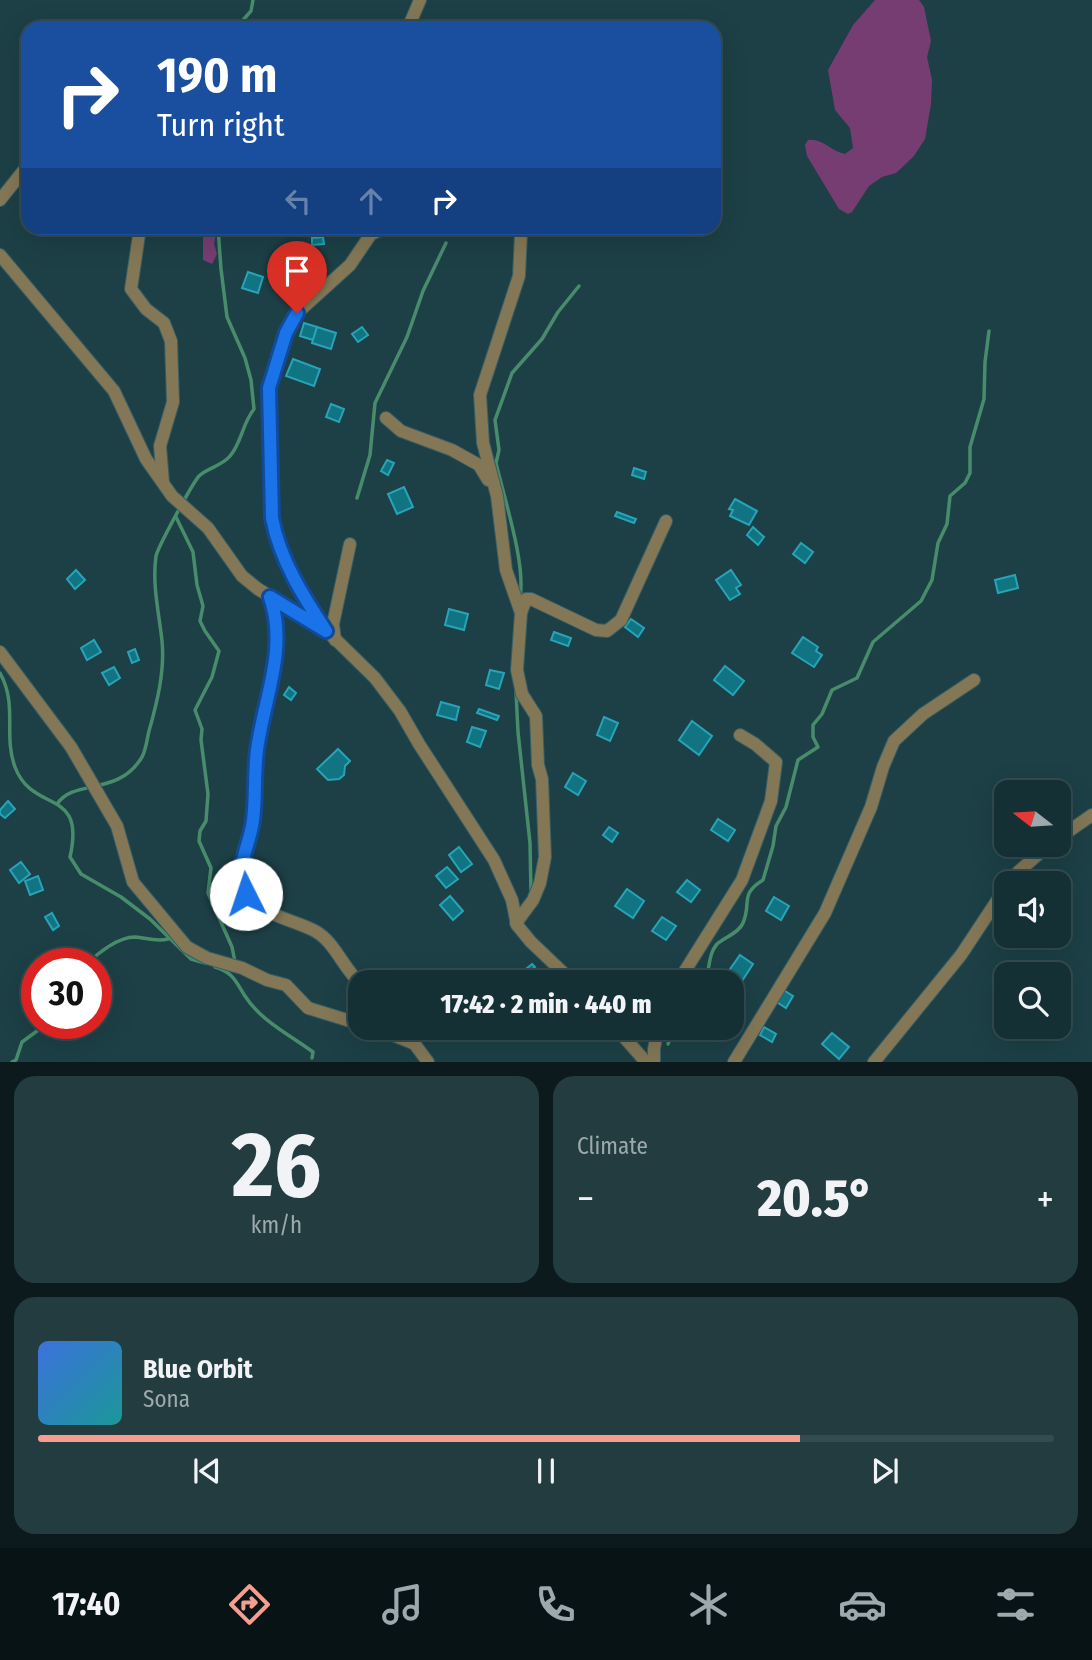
<!DOCTYPE html>
<html lang="en">
<head>
<meta charset="utf-8">
<style>
	body { margin:0; font-family:"Fira Sans Condensed",sans-serif; background:#223c40; color:#f1f3f6; height:100vh; display:flex; flex-direction:column; font-size:26px; white-space:nowrap }
	* { box-sizing:border-box; margin:0 }
	p { font-size:23px; color:#9da9ac }
	.icon { flex:none; width:38px; height:38px; fill:none; stroke:currentColor; stroke-width:2; stroke-linecap:round; stroke-linejoin:round }
	.map { position:relative; height:1062px; overflow:hidden }
	.sheet { display:flex; flex-direction:column; gap:14px; padding:14px; background:#0c1a1d; flex:1 }
	.sheet>* { flex:none }
	.hud { position:absolute; left:21px; top:21px; width:700px; height:214px; border-radius:21px; box-shadow:0 7px 28px #0002,0 0 0 2px #344b4f; background:#1a4fa0; color:#fff; overflow:hidden }
	.needle { width:46px; rotate:287deg }
	.controls { position:absolute; left:994px; top:780px; display:grid; gap:14px }
	.controls a { display:grid; place-items:center; width:77px; height:77px; border-radius:14px; background:#153034; box-shadow:0 7px 28px #0002,0 0 0 2px #344b4f; font-size:35px }
	.speed { position:absolute; left:21px; top:948px; display:flex; gap:14px; font-size:35px; font-weight:700; text-align:center }
	.speed>* { display:grid; place-content:center; width:91px; height:91px; border-radius:50%; background:#153034; box-shadow:0 7px 28px #0002,0 0 0 2px #344b4f; line-height:1 }
	.speed .limit { border:10px solid #d22; background:#fff; color:#111 }
	.pin { position:absolute; display:grid; place-items:center; width:60px; height:60px; color:#fff; margin:-72px -30px; border-radius:50% 50% 50% 0; rotate:-45deg; box-shadow:0 0 7px #0007 }
	.pin .icon { rotate:45deg }
	.me { position:absolute; width:77px; margin:-38px; rotate:356deg; stroke-linejoin:round; filter:drop-shadow(0 0 5px #0008) }
	.turn { display:flex; align-items:center; gap:24px; height:147px; padding:0 21px; font-size:32px }
	.turn .icon { width:91px; height:91px; stroke-width:2.5 }
	.turn b { display:block; font-size:49px; line-height:60px }
	.lanes { display:flex; align-items:center; height:66px; padding:0 21px; background:#0003; justify-content:center; gap:35px; direction:ltr }
	.lanes .off { opacity:.35 }
	.big { font-size:52px; font-weight:800; line-height:1.1 }
	.sheet .widget { flex:1; display:flex; flex-direction:column; justify-content:center; gap:10px; min-width:0; padding:0 24px; border-radius:21px; background:#223c40 }
	.sheet .dial { align-items:center; gap:0 }
	.dial b { font-size:91px; line-height:1 }
	.song { display:flex; align-items:center; gap:21px }
	.cover { width:84px; height:84px; border-radius:10px; background:linear-gradient(135deg,hsl(220 70% 55%),hsl(180 70% 35%)) }
	.played { height:7px; border-radius:4px; background:linear-gradient(90deg,#f59d8e 75%,#344b4f 75%) }
	.keys { display:flex; justify-content:space-around; direction:ltr }
	.heat { display:flex; justify-content:space-between; align-items:center; font-size:38px; direction:ltr }
	.sheet .tiles { flex:1; display:grid; gap:14px; grid-template-columns:1fr 1fr }
	.widget:last-child { grid-column:span 2 }
	.trip { position:absolute; left:348px; top:970px; width:396px; height:70px; border-radius:21px; background:#153034; box-shadow:0 7px 28px #0002,0 0 0 2px #344b4f; font-weight:800; line-height:70px; text-align:center }
	.menu { display:flex; height:112px; justify-content:space-around; align-items:center; background:#081315; color:#9da9ac }
	.menu .icon { width:49px; height:49px }
	.menu .on { color:#f59d8e }
	.menu b { font-size:32px; color:#f1f3f6 }
	.map>svg:first-child { display:block }
</style>
</head>
<body>
<div class="map">
<svg width="1092" height="1062" viewBox="0 0 1092 1062">
	<rect width="100%" height="100%" fill="#1c4046"/>
	<g fill="#763d72">
		<path d="M 875,0 L 919,0 L 924,7 L 931,41 L 927,57 L 932,80 L 931,104 L 925,139 L 914,156 L 896,173 L 882,177 L 869,186 L 852,212 L 848,214 L 839,209 L 807,156 L 805,145 L 808,140 C 823,138 832,152 845,154 L 853,148 L 850,128 L 835,110 L 828,70 L 853,25 Z"/>
		<polygon points="203,228 217,228 214,244 217,254 212,264 203,260"/>
	</g>
	<g fill="none" stroke-linecap="round" stroke-linejoin="round">
		<g stroke="#488c6c" stroke-width="3.5">
			<polyline points="236,28 251,11 253,0"/>
			<polyline points="357,498 370,455 375,403 407,337 423,291 446,243"/>
			<polyline points="176,517 193,552 197,585 203,606 200,621 205,631 219,651 212,677 195,710 202,729 201,740 208,794 206,821 200,831 199,841 211,868 208,893 232,947 235,962"/>
			<path d="M 520,597 C 526,564 504,498 496,463 L 499,450 L 495,420 L 512,373 L 542,339 L 558,312 L 579,286"/>
			<path d="M 0,673 C 18,705 3,735 15,767 C 33,815 86,786 70,857 L 81,874 L 121,897 L 150,919 L 191,959 L 205,963"/>
			<polyline points="516,692 518,732 530,843 531,893"/>
			<path d="M 57,804 C 75,778 118,797 142,757 C 146,750 147,739 149,731 C 157,703 165,671 162,641 C 159,613 152,585 156,556 C 158,547 192,484 199,476 C 207,468 222,466 230,456 C 242,442 242,424 254,409 L 251,380 L 245,358 L 227,317 L 221,269 L 218,228"/>
			<path d="M 87,964 C 98,953 118,937 135,937 C 147,938 156,942 168,939"/>
			<path d="M 215,967 C 233,972 236,982 245,996 C 261,1021 290,1035 313,1052 L 312,1058"/>
			<path d="M 705,982 C 710,970 708,954 717,944 C 725,937 739,933 743,923 C 752,902 739,895 763,880 L 773,846 L 776,826 L 786,807 L 798,760 L 818,747 L 813,737 L 813,725 L 822,714 L 832,690 L 857,678 L 873,642 L 921,601 L 932,580 L 938,543 L 947,524 L 950,496 L 965,483 L 970,473 L 970,447 L 984,399 L 985,362 L 989,331"/>
			<polyline points="668,1044 672,1034 682,1027"/>
			<polyline points="12,1062 16,1060 22,1042 37,1031 41,1024"/>
		</g>
	</g>
	<g fill="#117482" stroke="#27a4b7" stroke-width="2">
		<polygon points="323,237 324,244 312,245 312,238"/>
		<polygon points="248,272 263,277 258,293 242,288"/>
		<polygon points="304,323 317,327 313,340 300,336"/>
		<polygon points="317,327 336,333 331,349 312,343"/>
		<polygon points="362,327 368,335 358,342 352,334"/>
		<polygon points="293,359 320,369 314,386 286,376"/>
		<polygon points="331,404 344,409 339,422 326,417"/>
		<polygon points="387,460 394,463 388,475 381,471"/>
		<polygon points="634,468 646,472 644,479 632,475"/>
		<polygon points="404,487 413,507 397,514 388,494"/>
		<polygon points="735,499 757,511 749,525 730,516 733,510 729,509"/>
		<polygon points="617,512 636,519 634,523 615,516"/>
		<polygon points="753,527 764,537 758,545 747,535"/>
		<polygon points="801,543 813,552 805,563 793,554"/>
		<polygon points="76,570 85,580 75,589 67,579"/>
		<polygon points="731,570 741,585 736,588 740,594 730,600 716,580"/>
		<polygon points="1015,575 1018,588 998,593 995,580"/>
		<polygon points="449,609 468,614 464,630 445,625"/>
		<polygon points="631,619 644,628 638,637 625,627"/>
		<polygon points="554,632 571,638 568,646 551,640"/>
		<polygon points="803,637 818,647 816,651 822,655 814,667 792,653"/>
		<polygon points="94,640 101,652 87,660 81,648"/>
		<polygon points="135,649 139,660 132,663 128,652"/>
		<polygon points="725,666 744,681 733,695 714,680"/>
		<polygon points="114,667 120,678 109,685 102,673"/>
		<polygon points="490,670 504,673 499,689 486,685"/>
		<polygon points="289,687 296,693 291,700 284,695"/>
		<polygon points="441,702 459,707 456,720 437,715"/>
		<polygon points="479,709 499,716 497,720 477,713"/>
		<polygon points="604,717 618,723 610,741 597,735"/>
		<polygon points="692,721 712,736 699,755 679,740"/>
		<polygon points="472,727 486,731 480,747 467,742"/>
		<polygon points="338,749 350,761 345,766 344,775 339,779 328,780 317,769"/>
		<polygon points="573,773 586,781 578,795 565,787"/>
		<polygon points="8,801 15,809 5,818 0,814 0,810"/>
		<polygon points="718,819 735,830 728,841 711,830"/>
		<polygon points="609,827 618,833 612,842 603,835"/>
		<polygon points="459,847 472,864 461,872 449,855"/>
		<polygon points="21,862 30,874 19,883 10,870"/>
		<polygon points="447,867 458,879 446,888 436,876"/>
		<polygon points="38,876 43,890 30,895 25,881"/>
		<polygon points="687,880 700,890 691,902 677,892"/>
		<polygon points="627,889 644,901 633,918 615,906"/>
		<polygon points="450,896 463,911 453,920 440,905"/>
		<polygon points="774,897 789,906 781,920 766,911"/>
		<polygon points="1062,899 1072,911 1061,920 1059,917 1059,902"/>
		<polygon points="52,913 59,926 53,930 45,917"/>
		<polygon points="662,917 676,926 666,940 652,931"/>
		<polygon points="740,955 753,964 742,981 728,972"/>
		<polygon points="532,964 535,967 519,982 516,977"/>
		<polygon points="782,989 793,996 786,1008 775,1001"/>
		<polygon points="764,1027 776,1034 772,1042 760,1035"/>
		<polygon points="832,1033 849,1047 839,1059 822,1044"/>
	</g>
	<g fill="none" stroke-linecap="round" stroke-linejoin="round">
		<g stroke="#375e64" stroke-width="14">
			<g id="minor">
				<polyline points="408,28 420,0"/>
				<polyline points="0,200 28,165"/>
				<polyline points="140,228 131,289 146,309 164,323 171,341 173,402 160,446 163,482"/>
				<polyline points="521,233 519,276 480,395 483,443 497,496 506,570 521,613"/>
				<polyline points="0,255 114,391 146,459 172,496 208,528 242,576 258,589 326,630 375,678 400,711 419,744 494,860 512,900 517,925 531,942 573,982"/>
				<polyline points="386,418 401,431 452,450 479,465 488,480"/>
				<path d="M 270,597 C 288,648 265,698 258,749 C 255,772 256,796 253,819 C 251,843 235,868 246,892 C 256,914 295,920 315,931 C 335,942 343,968 360,983"/>
				<polyline points="323,627 302,595 275,536 272,518 270,475 269,388 286,333 297,313 350,265 371,234 385,228"/>
				<polyline points="335,640 333,624 350,544"/>
				<polyline points="0,652 71,747 117,826 133,882 187,947 207,958 242,968 267,980 286,985 308,1008 360,1024"/>
				<polyline points="1059,838 1092,815"/>
				<polyline points="1009,884 1018,872 1049,845"/>
				<polyline points="516,923 533,900 540,883 545,857 542,779 538,765 536,716 522,694 517,670 521,613 526,599 531,599 596,630 607,631 621,620 666,521"/>
				<polyline points="678,982 742,880 771,801 776,762 755,744 740,735"/>
				<polyline points="373,1027 415,1044"/>
				<polyline points="402,1027 428,1062"/>
				<polyline points="615,1027 646,1062"/>
				<polyline points="654,1062 654,1049 658,1027"/>
				<polyline points="734,1062 825,913 871,807 883,767 894,741 923,714 974,680"/>
				<polyline points="874,1062 961,955 1006,887"/>
			</g>
		</g>
		<use href="#minor" stroke="#837756" stroke-width="12"/>
	</g>
	<g fill="none" stroke-linecap="round" stroke-linejoin="round">
		<g stroke="#114b97" stroke-width="18">
			<path id="route" d="M 246,894 C 245,888 241,880 241,873 C 242,855 251,838 253,820 C 256,797 254,773 257,750 C 264,698 288,649 270,597 L 326,631 C 303,596 280,560 272,518 L 269,388 L 286,333 L 297,313"/>
		</g>
		<use href="#route" stroke="#1a73e8" stroke-width="12"/>
	</g>
</svg>
<div class="controls">
<a><svg class="needle" viewBox="-14 -14 28 28"><path d="M0-13l5 13h-10z" fill="#e53935"/><path d="M0 13l5-13h-10z" fill="#9da9ac"/></svg></a>
<a><svg class="icon" aria-label="sound" viewBox="0 0 24 24"><path d="M4 9h4l5-4v14l-5-4H4zM17 9q2 3 0 6"/></svg></a>
<a><svg class="icon" aria-label="search" viewBox="0 0 24 24"><circle cx="10" cy="10" r="6"/><path d="M15 15l6 6"/></svg></a>
</div>
<div class="speed"><div class="limit">30</div></div>
<div class="pin" style="left:297px;top:313px;background:#d93025"><svg class="icon" aria-label="arrive" viewBox="0 0 24 24"><path d="M6 21V4h12l-3 4 3 4H6"/></svg></div>
<svg class="me" style="left:246px;top:894px" viewBox="-20 -20 40 40"><circle r="19" fill="#fff"/><path d="M0-13L10 11 0 6-10 11z" fill="#1a73e8"/></svg>
<div class="trip">17:42 · 2 min · 440 m</div>
<div class="hud">
<div class="turn"><svg class="icon" aria-label="right" viewBox="0 0 24 24"><path d="M7 20v-9h11M14 6l5 5-5 5"/></svg><div><b>190 m</b>Turn right</div></div>
<div class="lanes"><svg class="icon off" aria-label="left" viewBox="0 0 24 24"><path d="M17 20v-9H6M10 6l-5 5 5 5"/></svg><svg class="icon off" aria-label="ahead" viewBox="0 0 24 24"><path d="M12 20V5M6 11l6-6 6 6"/></svg><svg class="icon" aria-label="right" viewBox="0 0 24 24"><path d="M7 20v-9h11M14 6l5 5-5 5"/></svg></div>
</div>
</div>
<section class="sheet">
<div class="tiles">
<div class="widget dial"><b>26</b><p>km/h</p></div>
<div class="widget"><p>Climate</p>
<div class="heat"><a>−</a><b class="big">20.5°</b><a>+</a></div>
</div>
<div class="widget">
<div class="song"><i class="cover"></i><div><b>Blue Orbit</b><p>Sona</p></div></div>
<div class="played"></div>
<div class="keys"><svg class="icon" aria-label="previous" viewBox="0 0 24 24"><path d="M18 5L8 12l10 7zM5 5v14"/></svg><svg class="icon" aria-label="pause" viewBox="0 0 24 24"><path d="M8 5v14M16 5v14"/></svg><svg class="icon" aria-label="next" viewBox="0 0 24 24"><path d="M6 5l10 7-10 7zM19 5v14"/></svg></div>
</div>
</div>
</section>
<nav class="menu">
<b>17:40</b>
<svg class="icon on" aria-label="directions" viewBox="0 0 24 24"><path d="M12 3l9 9-9 9-9-9zM9 14v-3h6M13 9l2 2-2 2"/></svg>
<svg class="icon" aria-label="music" viewBox="0 0 24 24"><path d="M9 18V5l10-2v13"/><circle cx="6" cy="18" r="3"/><circle cx="16" cy="16" r="3"/></svg>
<svg class="icon" aria-label="phone" viewBox="0 0 24 24"><path d="M5 4h4l2 5-3 2q2 4 5 5l2-3 5 2v4C11 20 4 13 5 4z"/></svg>
<svg class="icon" aria-label="climate" viewBox="0 0 24 24"><path d="M12 3v18M4 7l16 10M4 17L20 7"/></svg>
<svg class="icon" aria-label="car" viewBox="0 0 24 24"><path d="M5 17H2v-5l4-1 3-4h7l3 4 3 1v5h-3M9 17h6M6 11h13"/><circle cx="7" cy="17" r="2"/><circle cx="17" cy="17" r="2"/></svg>
<svg class="icon" aria-label="filters" viewBox="0 0 24 24"><path d="M4 7h16M4 17h16"/><circle cx="9" cy="7" r="2"/><circle cx="15" cy="17" r="2"/></svg>
</nav>
</body>
</html>
